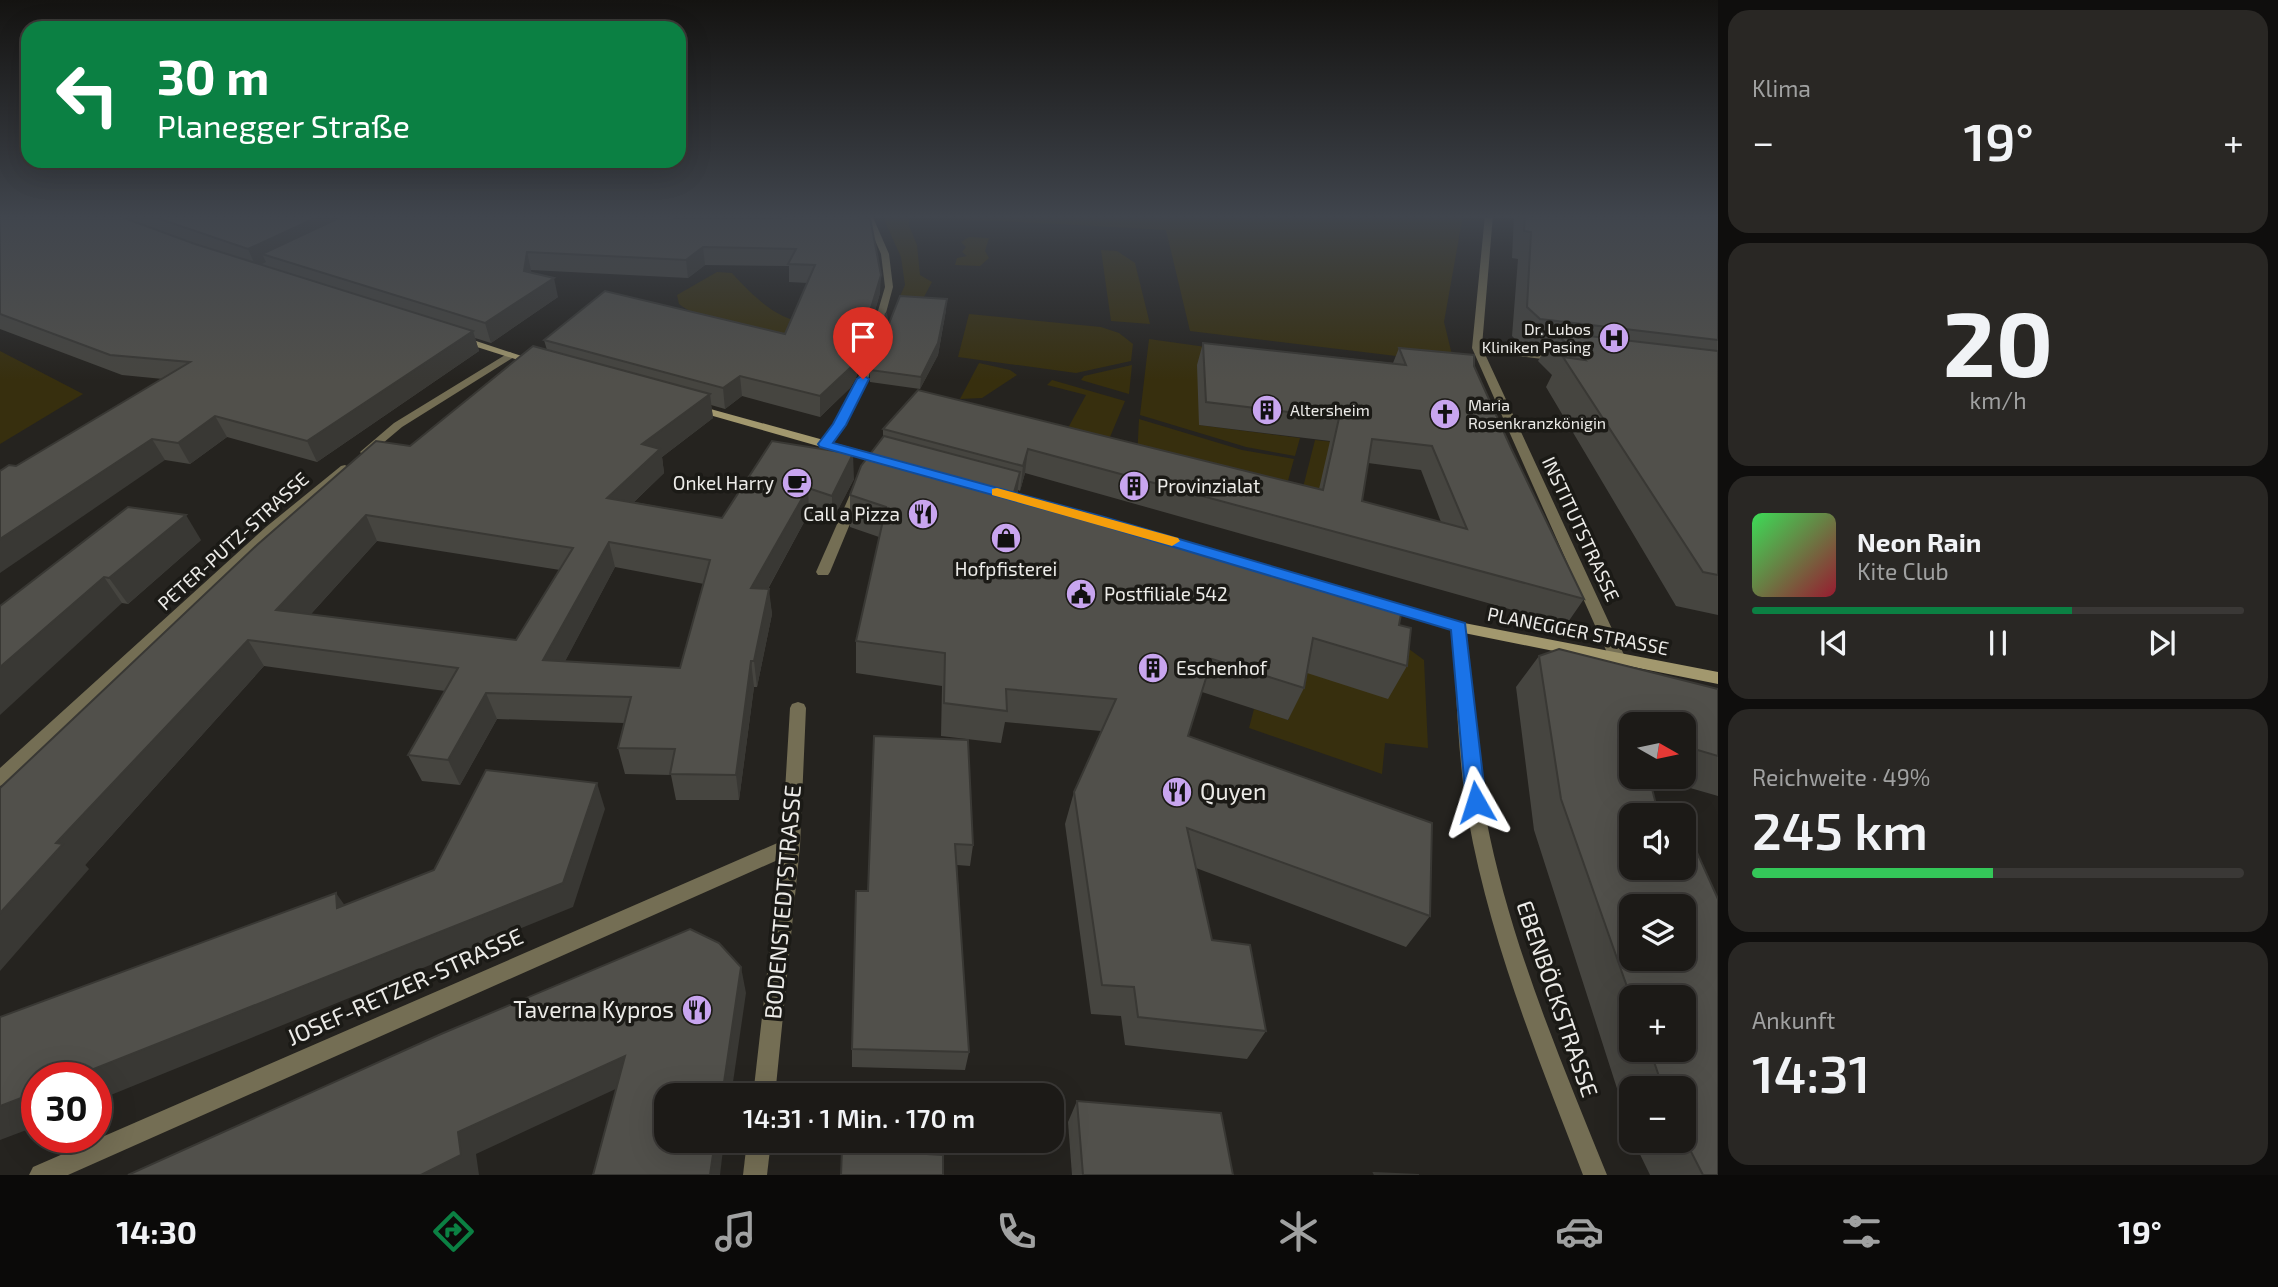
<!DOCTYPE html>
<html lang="de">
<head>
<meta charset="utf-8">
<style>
	body { margin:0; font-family:"Exo 2",sans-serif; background:#292724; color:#f1f3f6; height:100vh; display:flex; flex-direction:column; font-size:26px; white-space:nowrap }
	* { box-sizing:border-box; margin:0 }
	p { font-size:23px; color:#a0a1a1 }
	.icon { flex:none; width:38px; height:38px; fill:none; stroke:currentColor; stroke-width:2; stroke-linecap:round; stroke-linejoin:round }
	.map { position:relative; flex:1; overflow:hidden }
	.side { display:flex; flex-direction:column; gap:10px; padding:10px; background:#0f0e0d; width:560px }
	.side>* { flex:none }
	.hud { position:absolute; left:21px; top:21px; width:665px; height:147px; border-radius:21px; box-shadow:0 7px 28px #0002,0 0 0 2px #3a3836; background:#0b8043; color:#fff; overflow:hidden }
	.needle { width:46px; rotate:99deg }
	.controls { position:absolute; left:1619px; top:712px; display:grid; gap:14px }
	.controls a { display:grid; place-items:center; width:77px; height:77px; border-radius:14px; background:#1c1a17; box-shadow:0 7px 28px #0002,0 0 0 2px #3a3836; font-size:35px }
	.speed { position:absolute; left:21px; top:1062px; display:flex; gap:14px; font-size:35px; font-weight:700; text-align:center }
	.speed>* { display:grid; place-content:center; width:91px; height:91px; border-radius:50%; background:#1c1a17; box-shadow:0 7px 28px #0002,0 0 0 2px #3a3836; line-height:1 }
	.speed .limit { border:10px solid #d22; background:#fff; color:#111 }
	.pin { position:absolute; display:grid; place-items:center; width:60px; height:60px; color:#fff; margin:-72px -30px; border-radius:50% 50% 50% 0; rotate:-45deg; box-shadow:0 0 7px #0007 }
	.pin .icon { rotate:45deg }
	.me { position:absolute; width:77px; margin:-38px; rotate:354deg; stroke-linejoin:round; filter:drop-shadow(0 0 5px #0008) }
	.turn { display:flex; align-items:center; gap:24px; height:147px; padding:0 21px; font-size:32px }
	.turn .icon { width:91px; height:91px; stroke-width:2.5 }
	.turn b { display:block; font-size:49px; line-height:60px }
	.big { font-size:52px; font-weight:600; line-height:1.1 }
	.side .widget { flex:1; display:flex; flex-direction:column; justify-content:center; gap:10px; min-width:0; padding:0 24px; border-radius:21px; background:#292724 }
	.side .dial { align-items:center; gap:0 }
	.dial b { font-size:91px; line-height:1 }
	.song { display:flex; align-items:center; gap:21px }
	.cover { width:84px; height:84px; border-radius:10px; background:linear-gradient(135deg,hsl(130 70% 55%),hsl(350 70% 35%)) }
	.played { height:7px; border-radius:4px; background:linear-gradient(90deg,#0b8043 65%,#3a3836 65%) }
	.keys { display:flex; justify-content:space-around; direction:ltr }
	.heat { display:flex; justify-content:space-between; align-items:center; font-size:38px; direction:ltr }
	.charge { height:10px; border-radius:5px; background:linear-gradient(90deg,#34c759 49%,#3a3836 0) }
	.trip { position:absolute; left:654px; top:1083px; width:410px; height:70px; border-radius:21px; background:#1c1a17; box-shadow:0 7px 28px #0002,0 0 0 2px #3a3836; font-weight:600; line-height:70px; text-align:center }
	.tab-bar { display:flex; height:112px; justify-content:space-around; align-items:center; background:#0b0a09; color:#a0a1a1 }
	.tab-bar .icon { width:49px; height:49px }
	.tab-bar .on { color:#0b8043 }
	.tab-bar b { font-size:32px; color:#f1f3f6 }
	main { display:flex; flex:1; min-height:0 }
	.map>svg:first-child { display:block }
</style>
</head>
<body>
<main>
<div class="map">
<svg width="1718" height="1175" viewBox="0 0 1718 1175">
	<rect width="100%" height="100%" fill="#25231f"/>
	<g fill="#372f0e">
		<polygon points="882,215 1463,215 1444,322 1454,363 1190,331 1166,230 909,216 909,226 917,245 920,275 932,282 918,308 895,307 905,285 901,257"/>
		<polygon points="969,237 989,238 985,251 989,258 980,266 955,265 957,258 967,256 962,252 966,247 961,242"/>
		<polygon points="1101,250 1117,251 1135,263 1150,324 1111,321"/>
		<path d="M 717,272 L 732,273 C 779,325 797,326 865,327 L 871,334 L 864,348 C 813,341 719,335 679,304 L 677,295 Z"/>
		<polygon points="969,314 1101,327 1119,333 1133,344 1131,361 1076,373 958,357"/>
		<polygon points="1149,339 1291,359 1199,425 1300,438 1295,456 1246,447 1140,415"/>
		<polygon points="0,351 83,394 0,444"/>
		<polygon points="979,363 1010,370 1017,375 982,398 960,399"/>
		<polygon points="1132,365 1129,394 1081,380 1084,376"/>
		<polygon points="1052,380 1125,401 1105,449 1062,439 1086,395 1047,385"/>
		<polygon points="1139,419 1242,450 1294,459 1286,488 1137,459"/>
		<polygon points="1315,440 1343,443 1313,515 1297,511"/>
		<polygon points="1409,649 1424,660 1428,748 1385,743 1382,774 1249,728 1254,709 1289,720 1274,662 1388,698"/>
	</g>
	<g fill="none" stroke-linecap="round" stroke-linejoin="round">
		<g fill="#746e54" fill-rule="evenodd">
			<polygon points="864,215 872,215 889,254 893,287 868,379 845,425 828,446 824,447 818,444 834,424 858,379 885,287 881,254"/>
			<polygon points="1485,215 1493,215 1482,346 1559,355 1564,358 1559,361 1484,352 1625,657 1622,661 1612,661 1609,657 1472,348"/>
			<polygon points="510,352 515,355 514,357 402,427 370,454 362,454 360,452 394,423"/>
			<polygon points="345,465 351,469 349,472 276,533 6,784 0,786 0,768 266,527 341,466"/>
			<polygon points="858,486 864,490 830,572 828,575 818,575 816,572 852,490"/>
			<path d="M 1459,622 L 1466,627 C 1473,690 1474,755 1486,818 C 1510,942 1560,1059 1607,1175 L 1583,1175 C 1538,1058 1490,941 1468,817 C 1457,754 1457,690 1452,627 Z"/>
			<polygon points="798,702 804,704 806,708 800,846 775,1096 753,1096 780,859 68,1175 29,1175 33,1167 782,841 790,708 792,704"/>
			<polygon points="747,1141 771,1141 767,1175 743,1175"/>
		</g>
		<g fill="#a2986e" fill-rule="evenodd">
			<polygon points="458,337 464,337 540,362 531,364 458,341"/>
			<polygon points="696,405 889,458 891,461 885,465 881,464 692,410 690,408"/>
			<polygon points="999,488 1459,622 1718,672 1718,684 1459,632 995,495 993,492 995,489"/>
		</g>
	</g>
	<g fill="#464540" fill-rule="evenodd">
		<path d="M 0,215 L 687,215 L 687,218 L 781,218 L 827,216 L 880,293 L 856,378 L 850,388 L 820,417 L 742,396 L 725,409 L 711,405 L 713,418 L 662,457 L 664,473 L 634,502 L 722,518 L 772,441 L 854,479 L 832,521 L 809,513 L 768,589 L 772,614 L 757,687 L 754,687 L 739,800 L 676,800 L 671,775 L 625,774 L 618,748 L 624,723 L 497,719 L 460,785 L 422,781 L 408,755 L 445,691 L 264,666 L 85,865 L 89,869 L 0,788 L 410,446 L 547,350 L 544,340 L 785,334 L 808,283 L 789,282 L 789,266 L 705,265 L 688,278 L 531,270 L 531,272 L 558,297 L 491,343 L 475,338 L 479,351 L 317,462 L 227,437 L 190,464 L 165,460 L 16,466 L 163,379 L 122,375 L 0,329 ZM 377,541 L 560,570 L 516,640 L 311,614 ZM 615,567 L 704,584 L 680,668 L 565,661 Z"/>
		<polygon points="1514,215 1698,215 1718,218 1718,615 1676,606 1546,387 1552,375 1538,361 1544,351 1525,349 1512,336 1518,259 1512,258"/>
		<polygon points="946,310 938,355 920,389 870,382 870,370 888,326"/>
		<path d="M 1203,343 L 1393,363 L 1399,348 L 1474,366 L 1511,448 L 1584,599 L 1566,625 L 1025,473 L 1020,491 L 1018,490 L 1017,497 L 1399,625 L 1407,666 L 1388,699 L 1307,673 L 1304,688 L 1288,720 L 1202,692 L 1188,736 L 1430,916 L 1406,947 L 1196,868 L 1212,940 L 1266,1031 L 1247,1059 L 1125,1045 L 1121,1016 L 1091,1014 L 1065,824 L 1074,792 L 1101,731 L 1005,722 L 1001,743 L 941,736 L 942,686 L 856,673 L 856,641 L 879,537 L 850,527 L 850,495 L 883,437 L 883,429 L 1319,489 L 1330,441 L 1199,425 L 1197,365 ZM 1368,463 L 1421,470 L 1441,522 L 1362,501 Z"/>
		<polygon points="201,540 128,604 122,603 0,606"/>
		<path d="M 1539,656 L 1718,689 L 1718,796 L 1652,777 L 1684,777 L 1684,724 L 1631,724 L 1718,1175 L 1650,1175 L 1635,1144 L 1634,1141 L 1684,1141 L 1684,1088 L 1631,1088 L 1631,1132 L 1534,830 L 1516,687 ZM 1631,998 L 1684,1050 L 1631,1050 Z"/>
		<polygon points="874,736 973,845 970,866 957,865 969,1052 965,1070 852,1067 852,1049 868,891"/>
		<polygon points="1077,1101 1233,1175 1072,1175 1068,1122"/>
	</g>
	<g fill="#393834">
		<polygon points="322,215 364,215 262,254 266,262 256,267 248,249"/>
		<polygon points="678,215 687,215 688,224 675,218"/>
		<polygon points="703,247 705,265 688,278 686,260"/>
		<polygon points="527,252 531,270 528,289 524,271"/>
		<polygon points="881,275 880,293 856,378 850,388 820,417 820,396"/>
		<polygon points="554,278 558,297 491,343 485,323"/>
		<polygon points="947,299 946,310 938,355 920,389 921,377"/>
		<polygon points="473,331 479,351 317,462 307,441"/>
		<polygon points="740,376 742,396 725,409 723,388"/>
		<polygon points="710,394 713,418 662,457 664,473 612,523 607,498 642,444"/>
		<polygon points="215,416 227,437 190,464 178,443"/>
		<polygon points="152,439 165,460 0,573 0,539"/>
		<polygon points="1028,449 1025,473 1020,491 1023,466"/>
		<polygon points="853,454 854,479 832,521 832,496"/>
		<polygon points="1020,472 1016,503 1013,496"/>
		<polygon points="808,488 809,513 754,614 751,588"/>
		<polygon points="186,515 201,540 128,604 109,578"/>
		<polygon points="366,515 377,541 291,636 276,610"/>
		<polygon points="609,542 615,567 552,686 543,660"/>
		<polygon points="104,577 122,603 0,715 0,667"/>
		<polygon points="769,589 772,614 757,687 754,661"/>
		<polygon points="248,640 264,666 85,865 89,869 0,971 0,913 56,843"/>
		<polygon points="751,661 754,687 739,800 736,775"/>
		<polygon points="486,693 497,719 460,785 448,760"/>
		<polygon points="597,783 605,809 573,907 96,1101 96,1078 71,1078"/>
		<polygon points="336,893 353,917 337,908"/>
		<polygon points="741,967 746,993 731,1096 722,1096"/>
		<polygon points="625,1056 635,1080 476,1154 479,1175 421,1175 458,1132"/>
		<polygon points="37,1092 37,1126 0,1140 0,1106"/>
		<polygon points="715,1141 724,1141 720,1175 710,1175"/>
	</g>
	<g fill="#51504b" stroke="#393834" stroke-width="2" fill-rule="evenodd">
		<polygon points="0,215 119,215 127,219 195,244 473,331 307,441 215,416 178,443 152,439 0,539 0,471 9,465 16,466 190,362 110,355 0,314"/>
		<polygon points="148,215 322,215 248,249"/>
		<polygon points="345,215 678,215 675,218 781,218 781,215 824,215 870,218 881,275 856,358 850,368 820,396 740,376 723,388 544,340 605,291 785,334 815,265 788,264 796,249 703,247 686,260 527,252 524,271 554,278 485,323 262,254"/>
		<polygon points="1525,215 1698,215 1718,218 1718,340 1540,319 1527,307 1531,232 1524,231"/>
		<polygon points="900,296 947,299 938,343 921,377 870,370 886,313 888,326"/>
		<polygon points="1554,332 1718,351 1718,575 1703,572 1563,357 1585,360"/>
		<path d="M 1203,343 L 1406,365 L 1399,348 L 1474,355 L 1474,366 L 1511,448 L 1584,599 L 1028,449 L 1023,466 L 883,429 L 918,390 L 1323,490 L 1339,418 L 1206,402 ZM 1372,439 L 1432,446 L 1467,529 L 1362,501 Z"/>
		<path d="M 533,346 L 710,394 L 642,444 L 660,449 L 607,498 L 722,518 L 772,441 L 853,454 L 832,496 L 808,488 L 751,588 L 769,589 L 754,661 L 751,661 L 736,775 L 670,774 L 675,749 L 618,748 L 631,697 L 486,693 L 448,760 L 408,755 L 458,668 L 248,640 L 56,843 L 63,844 L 0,913 L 0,788 L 257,545 L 376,441 L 410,446 ZM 366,515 L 573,548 L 516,640 L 276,610 ZM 609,542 L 710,560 L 680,668 L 543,660 Z"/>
		<polygon points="884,436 1020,472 1013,496 1049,509 1402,609 1399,625 1411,628 1407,666 1313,638 1304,688 1212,659 1188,736 1432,823 1430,916 1187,828 1212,940 1250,945 1266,1031 1138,1017 1134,987 1102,985 1074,792 1116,699 1006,689 1007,711 944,703 945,653 856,641 886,507 850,495 861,466"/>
		<polygon points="128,507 186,515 109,578 104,577 0,667 0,606"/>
		<path d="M 1559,649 L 1718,689 L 1718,756 L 1684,746 L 1684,724 L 1631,724 L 1631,777 L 1649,777 L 1659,816 L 1631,816 L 1631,868 L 1684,868 L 1684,845 L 1695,848 L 1718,899 L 1718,1175 L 1703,1175 L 1684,1138 L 1684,1088 L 1663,1088 L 1650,1050 L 1684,1050 L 1684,998 L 1631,998 L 1561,799 L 1539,656 ZM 1631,906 L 1684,906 L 1684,959 L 1631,959 Z"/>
		<polygon points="874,736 968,740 973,845 955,844 969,1052 852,1049 856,891 868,891"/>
		<polygon points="486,770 597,783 563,883 71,1078 37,1078 37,1092 0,1106 0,1017 336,893 337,908 434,870"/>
		<polygon points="690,929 719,943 741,967 722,1096 667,1096 667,1141 715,1141 710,1175 593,1175 625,1056 458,1132 461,1155 421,1175 128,1175 441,1034"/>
		<polygon points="1077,1101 1221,1113 1233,1175 1083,1175"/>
		<polygon points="842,1149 943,1155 943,1175 841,1175"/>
		<polygon points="1374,1173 1419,1175 1375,1175"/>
	</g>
	<linearGradient id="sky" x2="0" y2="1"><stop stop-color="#141311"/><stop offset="0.57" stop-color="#40454d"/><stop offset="1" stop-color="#40454d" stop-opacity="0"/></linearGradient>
	<rect width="1718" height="380" fill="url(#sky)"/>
	<polygon fill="#1a73e8" stroke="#114b97" stroke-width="2" points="863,375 869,379 846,425 833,443 1104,517 1465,623 1486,802 1483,808 1476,811 1469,808 1466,802 1451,630 1094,523 820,447 818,444 833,424 857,379"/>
	<polygon fill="#f59e0b" points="997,488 1178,538 1180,541 1172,546 992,495 992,489"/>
	<defs>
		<g id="hospital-disc" transform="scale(1.575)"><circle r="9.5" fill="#c8a5ef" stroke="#1b1a16"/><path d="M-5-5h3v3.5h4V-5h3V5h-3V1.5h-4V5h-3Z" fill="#111"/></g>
		<g id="building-disc" transform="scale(1.575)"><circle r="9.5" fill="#c8a5ef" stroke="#1b1a16"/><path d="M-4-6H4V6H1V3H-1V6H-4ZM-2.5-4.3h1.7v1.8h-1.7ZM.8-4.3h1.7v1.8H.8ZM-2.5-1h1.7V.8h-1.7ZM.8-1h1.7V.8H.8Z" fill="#111"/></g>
		<g id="church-disc" transform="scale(1.575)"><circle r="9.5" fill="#c8a5ef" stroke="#1b1a16"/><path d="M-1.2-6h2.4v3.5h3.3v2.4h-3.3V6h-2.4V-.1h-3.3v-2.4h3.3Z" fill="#111"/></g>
		<g id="cafe-disc" transform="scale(1.575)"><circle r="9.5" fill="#c8a5ef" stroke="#1b1a16"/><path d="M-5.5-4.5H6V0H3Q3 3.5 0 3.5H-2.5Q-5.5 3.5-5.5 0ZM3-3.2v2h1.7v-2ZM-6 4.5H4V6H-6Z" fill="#111"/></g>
		<g id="restaurant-disc" transform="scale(1.575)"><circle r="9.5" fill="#c8a5ef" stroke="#1b1a16"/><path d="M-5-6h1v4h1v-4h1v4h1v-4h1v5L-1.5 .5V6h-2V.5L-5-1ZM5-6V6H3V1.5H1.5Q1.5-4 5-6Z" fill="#111"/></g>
		<g id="shop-disc" transform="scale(1.575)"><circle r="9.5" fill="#c8a5ef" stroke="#1b1a16"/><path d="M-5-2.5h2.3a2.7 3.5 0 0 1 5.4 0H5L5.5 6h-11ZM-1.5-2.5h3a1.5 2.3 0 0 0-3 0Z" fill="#111"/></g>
		<g id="civic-disc" transform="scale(1.575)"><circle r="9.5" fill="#c8a5ef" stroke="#1b1a16"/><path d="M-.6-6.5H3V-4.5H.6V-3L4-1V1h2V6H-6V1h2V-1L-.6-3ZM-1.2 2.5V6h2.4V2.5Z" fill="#111"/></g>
	</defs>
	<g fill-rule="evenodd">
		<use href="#hospital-disc" x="1614" y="338"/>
		<use href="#building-disc" x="1267" y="410"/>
		<use href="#church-disc" x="1445" y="414"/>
		<use href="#cafe-disc" x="797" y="483"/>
		<use href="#building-disc" x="1134" y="486"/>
		<use href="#restaurant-disc" x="923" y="514"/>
		<use href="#shop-disc" x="1006" y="538"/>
		<use href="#civic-disc" x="1081" y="594"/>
		<use href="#building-disc" x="1153" y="668"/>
		<use href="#restaurant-disc" x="1177" y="792"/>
		<use href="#restaurant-disc" x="697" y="1010"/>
	</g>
	<g text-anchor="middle" stroke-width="7" stroke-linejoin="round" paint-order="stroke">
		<g font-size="16" fill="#ecebe8" stroke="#1b1a16" text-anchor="start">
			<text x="1591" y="335" text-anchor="end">Dr. Lubos<tspan x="1591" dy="18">Kliniken Pasing</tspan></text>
			<text x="1468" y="411">Maria<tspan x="1468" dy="18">Rosenkranzkönigin</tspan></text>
			<text x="1290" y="416">Altersheim</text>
		</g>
		<g font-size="19" fill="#ecebe8" stroke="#1b1a16" text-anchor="start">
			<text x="774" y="490" text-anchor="end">Onkel Harry</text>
			<text x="1157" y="493">Provinzialat</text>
			<text x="900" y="521" text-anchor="end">Call a Pizza</text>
			<text x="1006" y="576" text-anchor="middle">Hofpfisterei</text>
			<text x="1104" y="601">Postfiliale 542</text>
			<text x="1176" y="675">Eschenhof</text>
		</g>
		<g font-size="19" fill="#ecebe8" stroke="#1b1a16">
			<text transform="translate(1581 529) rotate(65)" y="7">INSTITUTSTRASSE</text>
			<text transform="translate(233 541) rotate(-42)" y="7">PETER-PUTZ-STRASSE</text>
			<text transform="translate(1578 631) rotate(11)" y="7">PLANEGGER STRASSE</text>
		</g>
		<g font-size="23" fill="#ecebe8" stroke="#1b1a16" text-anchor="start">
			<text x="1200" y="800">Quyen</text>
			<text x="674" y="1018" text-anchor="end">Taverna Kypros</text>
		</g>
		<g font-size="23" fill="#ecebe8" stroke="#1b1a16">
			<text transform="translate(783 902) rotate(-85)" y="8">BODENSTEDTSTRASSE</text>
			<text transform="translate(405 987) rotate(-24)" y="8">JOSEF-RETZER-STRASSE</text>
			<text transform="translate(1557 999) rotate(71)" y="8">EBENBÖCKSTRASSE</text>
		</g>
	</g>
</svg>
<div class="controls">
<a><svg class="needle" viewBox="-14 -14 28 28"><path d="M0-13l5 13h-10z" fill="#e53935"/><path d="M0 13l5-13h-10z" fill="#a0a1a1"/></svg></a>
<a><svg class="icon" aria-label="sound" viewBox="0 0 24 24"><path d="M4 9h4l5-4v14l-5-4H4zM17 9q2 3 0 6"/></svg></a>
<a><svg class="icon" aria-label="layers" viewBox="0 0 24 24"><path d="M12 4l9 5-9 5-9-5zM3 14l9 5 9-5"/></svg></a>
<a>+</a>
<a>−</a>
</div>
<div class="speed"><div class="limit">30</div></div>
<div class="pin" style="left:863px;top:379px;background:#d93025"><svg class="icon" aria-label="arrive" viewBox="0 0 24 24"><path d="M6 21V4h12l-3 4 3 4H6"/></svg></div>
<svg class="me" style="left:1476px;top:802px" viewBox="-20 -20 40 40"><path d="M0-17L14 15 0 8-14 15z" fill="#1a73e8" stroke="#fff" stroke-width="4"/></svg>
<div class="trip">14:31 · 1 Min. · 170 m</div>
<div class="hud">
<div class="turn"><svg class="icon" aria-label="left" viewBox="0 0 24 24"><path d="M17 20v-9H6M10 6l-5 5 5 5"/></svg><div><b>30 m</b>Planegger Straße</div></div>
</div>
</div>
<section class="side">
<div class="widget"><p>Klima</p>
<div class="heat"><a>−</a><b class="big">19°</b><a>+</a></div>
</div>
<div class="widget dial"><b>20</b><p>km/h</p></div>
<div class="widget">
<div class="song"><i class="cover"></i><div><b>Neon Rain</b><p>Kite Club</p></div></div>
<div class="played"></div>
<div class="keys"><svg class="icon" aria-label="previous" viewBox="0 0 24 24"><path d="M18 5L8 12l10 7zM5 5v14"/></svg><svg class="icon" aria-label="pause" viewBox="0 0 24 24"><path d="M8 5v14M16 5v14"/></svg><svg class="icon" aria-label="next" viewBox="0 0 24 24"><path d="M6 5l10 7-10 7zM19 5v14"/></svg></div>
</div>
<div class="widget"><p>Reichweite · 49%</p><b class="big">245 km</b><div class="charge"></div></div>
<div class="widget"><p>Ankunft</p><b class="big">14:31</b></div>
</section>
</main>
<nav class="tab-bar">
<b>14:30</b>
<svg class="icon on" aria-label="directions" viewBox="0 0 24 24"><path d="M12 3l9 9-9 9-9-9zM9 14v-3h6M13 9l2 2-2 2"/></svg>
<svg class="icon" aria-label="music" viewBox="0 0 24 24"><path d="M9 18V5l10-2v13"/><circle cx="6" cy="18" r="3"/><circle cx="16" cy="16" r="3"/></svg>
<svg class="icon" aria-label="phone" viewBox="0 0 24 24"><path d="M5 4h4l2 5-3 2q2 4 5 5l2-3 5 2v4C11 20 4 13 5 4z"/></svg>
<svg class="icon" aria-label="climate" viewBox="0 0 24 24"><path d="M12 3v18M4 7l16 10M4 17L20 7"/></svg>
<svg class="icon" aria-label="car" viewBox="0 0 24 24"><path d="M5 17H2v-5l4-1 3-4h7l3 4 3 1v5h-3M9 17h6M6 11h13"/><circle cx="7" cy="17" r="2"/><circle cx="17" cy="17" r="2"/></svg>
<svg class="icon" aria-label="filters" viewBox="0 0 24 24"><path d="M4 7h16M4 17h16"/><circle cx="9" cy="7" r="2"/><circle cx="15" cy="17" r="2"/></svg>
<b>19°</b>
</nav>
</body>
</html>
